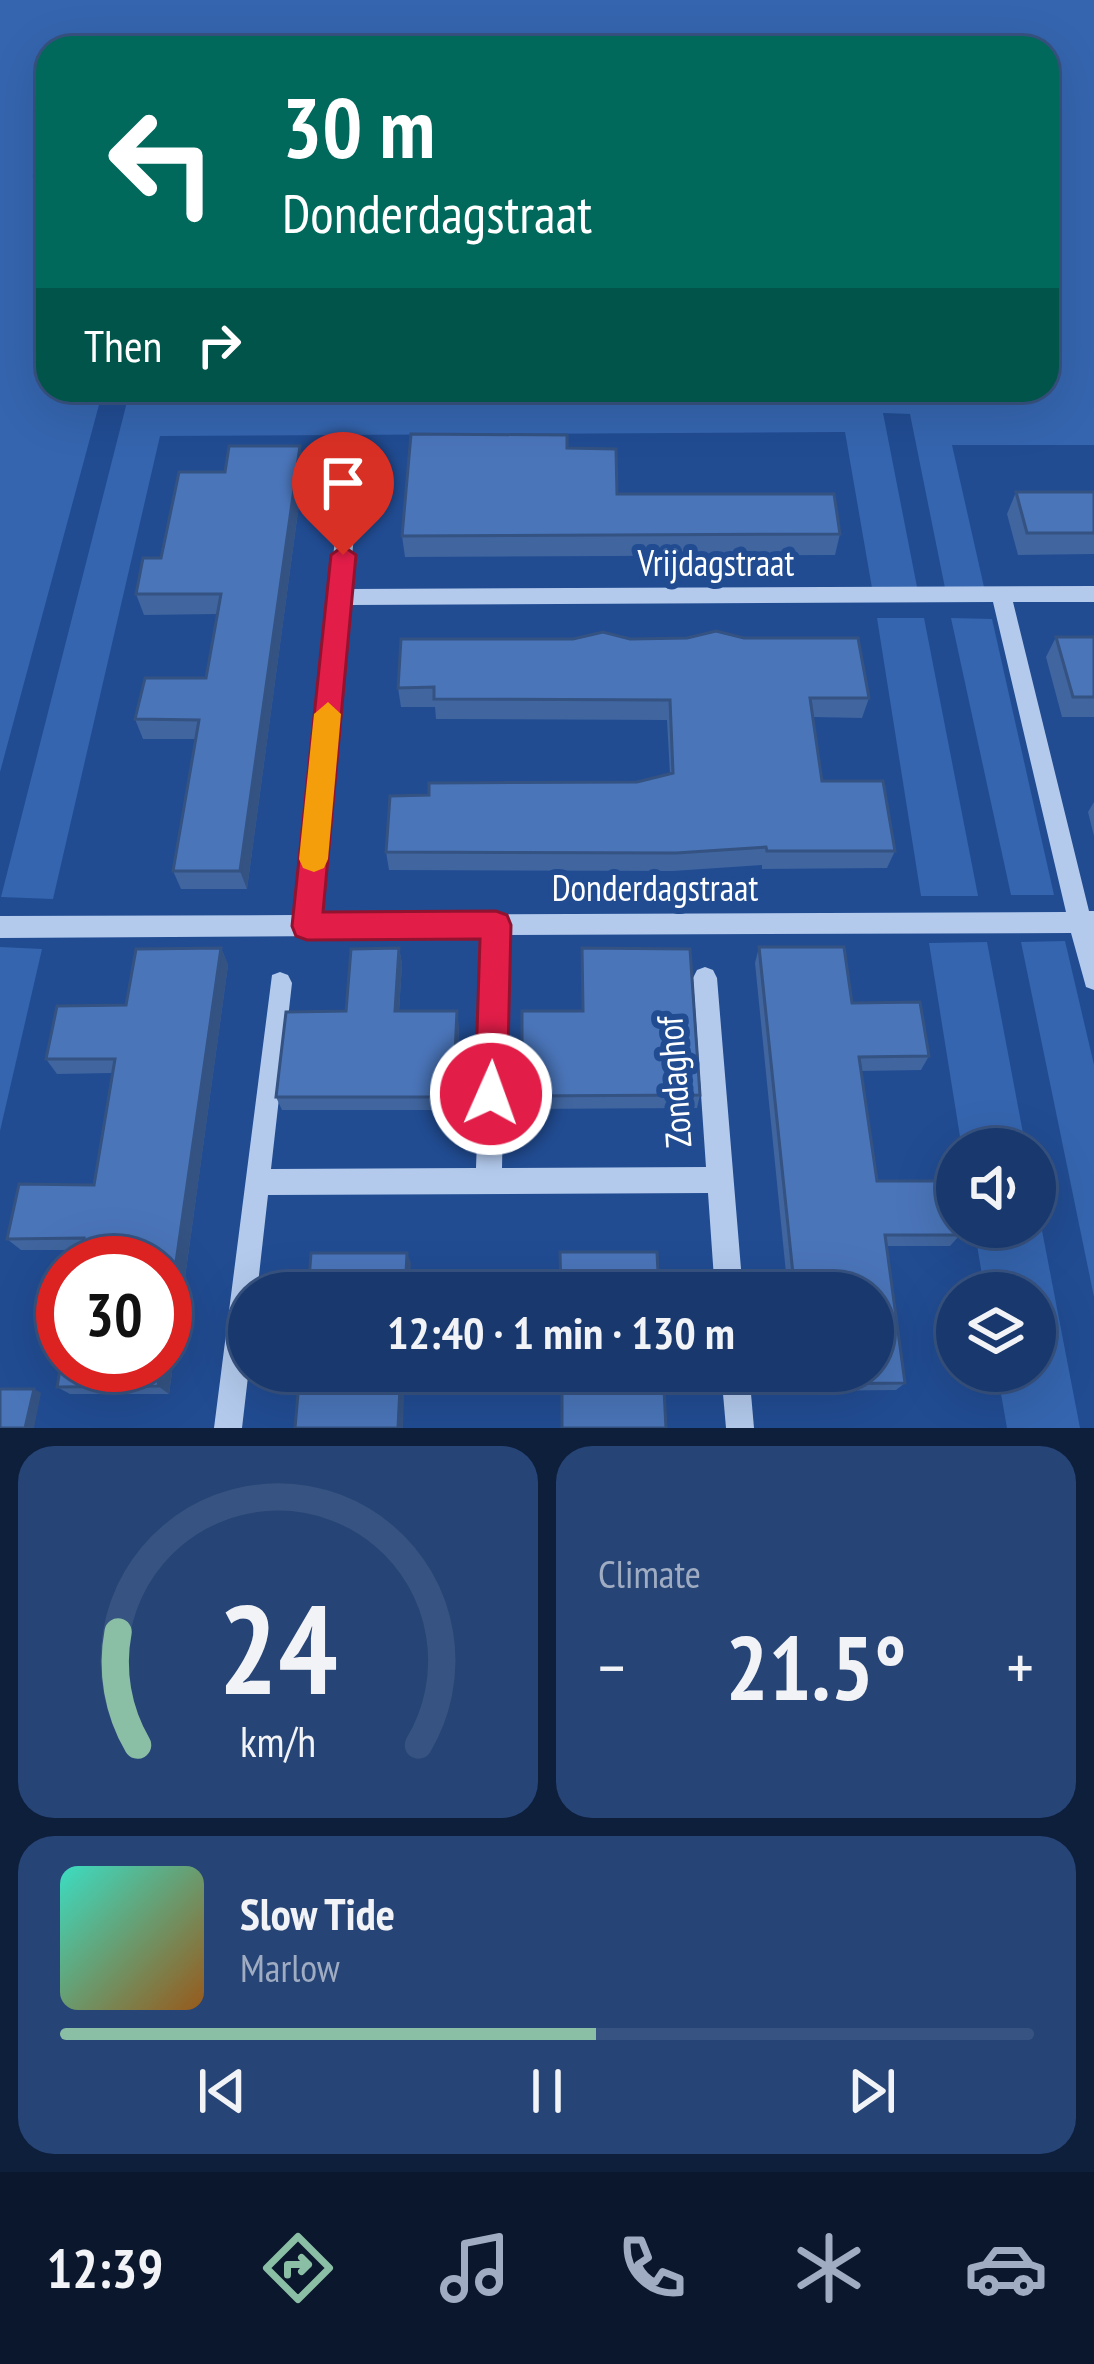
<!DOCTYPE html>
<html lang="en">
<head>
<meta charset="utf-8">
<style>
	body { margin:0; font-family:"PT Sans Narrow",sans-serif; background:#264476; color:#f1f3f6; height:100vh; display:flex; flex-direction:column; font-size:45px; white-space:nowrap }
	* { box-sizing:border-box; margin:0 }
	p { font-size:39px; color:#9facc2 }
	.icon { flex:none; width:66px; height:66px; fill:none; stroke:currentColor; stroke-width:2; stroke-linecap:round; stroke-linejoin:round }
	.map { position:relative; height:1428px; overflow:hidden }
	.sheet { display:flex; flex-direction:column; gap:18px; padding:18px; background:#0e1f3c; flex:1 }
	.sheet>* { flex:none }
	.hud { position:absolute; left:36px; top:36px; width:1023px; height:366px; border-radius:36px; box-shadow:0 12px 48px #0002,0 0 0 3px #375381; background:#00695c; color:#fff; overflow:hidden }
	.fabs { position:absolute; left:936px; top:1128px; display:grid; gap:24px }
	.fabs a { display:grid; place-items:center; width:120px; height:120px; border-radius:50%; background:#19396e; box-shadow:0 12px 48px #0002,0 0 0 3px #375381; font-size:60px }
	.speed { position:absolute; left:36px; top:1236px; display:flex; gap:24px; font-size:60px; font-weight:700; text-align:center }
	.speed>* { display:grid; place-content:center; width:156px; height:156px; border-radius:50%; background:#19396e; box-shadow:0 12px 48px #0002,0 0 0 3px #375381; line-height:1 }
	.speed .limit { border:18px solid #d22; background:#fff; color:#111 }
	.pin { position:absolute; display:grid; place-items:center; width:102px; height:102px; color:#fff; margin:-123px -51px; border-radius:50% 50% 50% 0; rotate:-45deg; box-shadow:0 0 12px #0007 }
	.pin .icon { rotate:45deg }
	.me { position:absolute; width:132px; margin:-66px; rotate:2deg; stroke-linejoin:round; filter:drop-shadow(0 0 9px #0008) }
	.turn { display:flex; align-items:center; gap:42px; height:252px; padding:0 48px; font-size:54px }
	.turn .icon { width:156px; height:156px; stroke-width:2.5 }
	.turn b { display:block; font-size:84px; line-height:102px }
	.then { display:flex; align-items:center; height:114px; padding:0 48px; background:#0003; gap:24px; font-size:45px }
	.big { font-size:90px; font-weight:700; line-height:1.1 }
	.sheet .widget { flex:1; display:flex; flex-direction:column; justify-content:center; gap:18px; min-width:0; padding:0 42px; border-radius:36px; background:#264476 }
	.sheet .dial { align-items:center; gap:0 }
	.dial svg { height:312px; overflow:visible; fill:none; stroke:#375381; stroke-width:7; stroke-linecap:round; text-anchor:middle }
	.dial text { fill:#f1f3f6; stroke:none }
	.song { display:flex; align-items:center; gap:36px }
	.cover { width:144px; height:144px; border-radius:18px; background:linear-gradient(135deg,hsl(170 70% 55%),hsl(30 70% 35%)) }
	.played { height:12px; border-radius:6px; background:linear-gradient(90deg,#8abfa5 55%,#375381 55%) }
	.keys { display:flex; justify-content:space-around; direction:ltr }
	.heat { display:flex; justify-content:space-between; align-items:center; font-size:66px; direction:ltr }
	.sheet .tiles { flex:1; display:grid; gap:18px; grid-template-columns:1fr 1fr }
	.widget:last-child { grid-column:span 2 }
	.trip { position:absolute; left:228px; top:1272px; width:666px; height:120px; border-radius:60px; background:#19396e; box-shadow:0 12px 48px #0002,0 0 0 3px #375381; font-weight:700; line-height:120px; text-align:center }
	.dock { display:flex; height:192px; justify-content:space-around; align-items:center; background:#0a172c; color:#9facc2 }
	.dock .icon { width:84px; height:84px }
	.dock .on { color:#8abfa5 }
	.dock b { font-size:54px; color:#f1f3f6 }
	.map>svg:first-child { display:block }
</style>
</head>
<body>
<div class="map">
<svg width="1094" height="1428" viewBox="0 0 1094 1428">
	<rect width="100%" height="100%" fill="#214c92"/>
	<g fill="#3565af">
		<polygon points="0,0 1094,0 1094,445 952,445 984,587 945,588 910,414 883,413 917,587 872,588 845,432 160,436 53,899 1,897 128,398 106,396 108,390 1047,390 1047,48 48,48 48,175 31,176 48,177 48,390 103,390 0,772"/>
		<polygon points="877,618 924,618 978,896 921,896"/>
		<polygon points="951,618 992,619 1054,895 1011,895"/>
		<polygon points="1065,941 1094,1065 1094,1297 1021,942"/>
		<polygon points="987,942 1026,1149 962,1149 929,943"/>
		<polygon points="0,947 42,949 0,1131"/>
		<polygon points="1035,1194 1080,1428 1007,1428 997,1371 1035,1371 1035,1293 985,1293 974,1227 1035,1227"/>
	</g>
	<g fill="none" stroke-linecap="round" stroke-linejoin="round">
		<g fill="#b3caed" fill-rule="evenodd">
			<path d="M 351,464 L 360,471 L 349,589 L 1094,586 L 1094,602 L 1013,602 L 1089,911 L 1094,911 L 1094,990 L 1086,987 L 1071,933 L 507,935 L 502,1168 L 706,1167 L 693,978 L 697,970 L 705,967 L 713,970 L 717,978 L 743,1293 L 715,1293 L 708,1193 L 268,1195 L 257,1293 L 249,1293 L 249,1368 L 242,1428 L 214,1428 L 272,975 L 280,972 L 288,975 L 292,983 L 271,1169 L 476,1168 L 484,935 L 0,938 L 0,916 L 296,915 L 342,471 ZM 993,602 L 1066,912 L 320,915 L 348,605 Z"/>
			<polygon points="721,1371 749,1371 754,1428 726,1428"/>
		</g>
	</g>
	<g fill="#40659f">
		<polygon points="300,446 304,467 247,889 181,889 173,871 196,739 143,739 135,719 206,678 218,614 144,615 136,594 225,472"/>
		<polygon points="567,448 617,494 840,534 835,555 405,557 402,536"/>
		<polygon points="1016,492 1094,492 1094,554 1018,555 1007,514"/>
		<polygon points="1056,637 1094,637 1094,717 1062,717 1046,657"/>
		<polygon points="401,639 869,698 862,718 813,717 822,781 895,851 887,868 762,869 762,865 673,871 389,870 386,852 429,795 637,782 670,774 667,720 436,719 435,707 401,707 398,688"/>
		<polygon points="1094,802 1094,836 1088,812"/>
		<polygon points="759,947 852,1003 929,1056 921,1070 861,1071 877,1181 960,1235 950,1246 886,1246 905,1383 896,1390 797,1391 795,1371 873,1371 873,1293 788,1293 755,963"/>
		<polygon points="221,948 228,965 169,1394 70,1394 57,1387 82,1250 21,1250 7,1239 94,1185 113,1073 57,1074 46,1059 126,1005"/>
		<polygon points="399,948 402,964 399,1011 459,1026 455,1110 282,1110 276,1097"/>
		<polygon points="582,948 700,1095 697,1108 522,1109 522,1011 582,1011"/>
		<polygon points="300,1371 663,1371 562,1394 404,1395"/>
	</g>
	<g fill="#345282">
		<polygon points="300,446 304,467 247,889 240,871"/>
		<polygon points="221,948 228,965 169,1394 158,1386 161,1365 165,1365 165,1339"/>
		<polygon points="399,948 402,964 398,1026 395,1011"/>
		<polygon points="457,1011 459,1026 455,1110 453,1097"/>
		<polygon points="407,1253 411,1263 409,1293 405,1293"/>
		<polygon points="400,1387 404,1395 403,1428 398,1428"/>
		<polygon points="34,1389 41,1393 34,1428 25,1428"/>
	</g>
	<g fill="#4a75b9" stroke="#345282" stroke-width="3">
		<polygon points="411,434 567,435 567,448 616,449 617,494 834,494 840,534 402,536"/>
		<polygon points="229,446 300,446 240,871 173,871 199,720 135,719 145,678 206,678 221,594 136,594 143,558 161,558 179,472 225,472"/>
		<polygon points="1016,492 1094,492 1094,533 1027,533"/>
		<polygon points="716,631 744,638 858,638 869,698 810,698 822,781 883,781 895,851 767,851 766,847 676,853 386,852 390,796 429,795 429,783 637,782 673,773 670,700 434,699 434,687 398,688 401,639 573,639 603,632 630,639 687,638"/>
		<polygon points="1056,637 1094,637 1094,697 1073,697"/>
		<polygon points="759,947 844,947 852,1003 920,1002 929,1056 859,1057 877,1181 951,1181 957,1227 959,1227 960,1235 885,1235 905,1383 804,1384 803,1371 873,1371 873,1293 795,1293"/>
		<polygon points="221,948 165,1339 165,1263 79,1263 84,1238 7,1239 19,1184 94,1185 115,1059 46,1059 57,1006 126,1005 136,949"/>
		<polygon points="399,948 395,1011 457,1011 453,1097 276,1097 286,1012 346,1011 351,949"/>
		<polygon points="582,948 690,949 700,1095 522,1096 522,1011 583,1011"/>
		<polygon points="560,1252 657,1252 659,1293 561,1293"/>
		<polygon points="311,1253 407,1253 405,1293 308,1293"/>
		<polygon points="63,1352 63,1365 161,1365 158,1386 57,1387"/>
		<polygon points="300,1371 663,1371 666,1428 562,1428 562,1387 400,1387 398,1428 295,1428"/>
		<polygon points="0,1389 34,1389 25,1428 0,1428"/>
	</g>
	<polygon fill="#e11d48" stroke="#92132f" stroke-width="3" points="343,546 356,555 323,912 496,911 507,915 511,925 507,1094 503,1105 491,1110 480,1105 475,1094 480,939 307,940 296,936 292,926 331,555"/>
	<polygon fill="#f59e0b" points="328,702 341,714 328,859 324,868 314,872 303,868 299,859 314,714"/>
	<g text-anchor="middle" stroke-width="12" stroke-linejoin="round" paint-order="stroke">
		<g font-size="36" fill="#fff" stroke="#214c92">
			<text x="716" y="576">Vrijdagstraat</text>
			<text x="655" y="901">Donderdagstraat</text>
			<text transform="translate(674 1082) rotate(-94)" y="13">Zondaghof</text>
		</g>
	</g>
</svg>
<div class="fabs">
<a><svg class="icon" aria-label="sound" viewBox="0 0 24 24"><path d="M4 9h4l5-4v14l-5-4H4zM17 9q2 3 0 6"/></svg></a>
<a><svg class="icon" aria-label="layers" viewBox="0 0 24 24"><path d="M12 4l9 5-9 5-9-5zM3 14l9 5 9-5"/></svg></a>
</div>
<div class="speed"><div class="limit">30</div></div>
<div class="pin" style="left:343px;top:555px;background:#d93025"><svg class="icon" aria-label="arrive" viewBox="0 0 24 24"><path d="M6 21V4h12l-3 4 3 4H6"/></svg></div>
<svg class="me" style="left:491px;top:1094px" viewBox="-20 -20 40 40"><circle r="17" fill="#e11d48" stroke="#fff" stroke-width="3"/><path d="M0-11L8 9 0 5-8 9z" fill="#fff"/></svg>
<div class="trip">12:40 · 1 min · 130 m</div>
<div class="hud">
<div class="turn"><svg class="icon" aria-label="left" viewBox="0 0 24 24"><path d="M17 20v-9H6M10 6l-5 5 5 5"/></svg><div><b>30 m</b>Donderdagstraat</div></div>
<div class="then">Then<svg class="icon" aria-label="right" viewBox="0 0 24 24"><path d="M7 20v-9h11M14 6l5 5-5 5"/></svg></div>
</div>
</div>
<section class="sheet">
<div class="tiles">
<div class="widget dial"><svg viewBox="0 0 100 80">
<path d="M14 69A42 42 0 1 1 86 69"/>
<path d="M14 69A42 42 0 0 1 9 40" stroke="#8abfa5"/>
<text x="50" y="56" font-size="32" font-weight="700">24</text>
<text x="50" y="72" font-size="11">km/h</text>
</svg></div>
<div class="widget"><p>Climate</p>
<div class="heat"><a>−</a><b class="big">21.5°</b><a>+</a></div>
</div>
<div class="widget">
<div class="song"><i class="cover"></i><div><b>Slow Tide</b><p>Marlow</p></div></div>
<div class="played"></div>
<div class="keys"><svg class="icon" aria-label="previous" viewBox="0 0 24 24"><path d="M18 5L8 12l10 7zM5 5v14"/></svg><svg class="icon" aria-label="pause" viewBox="0 0 24 24"><path d="M8 5v14M16 5v14"/></svg><svg class="icon" aria-label="next" viewBox="0 0 24 24"><path d="M6 5l10 7-10 7zM19 5v14"/></svg></div>
</div>
</div>
</section>
<nav class="dock">
<b>12:39</b>
<svg class="icon on" aria-label="directions" viewBox="0 0 24 24"><path d="M12 3l9 9-9 9-9-9zM9 14v-3h6M13 9l2 2-2 2"/></svg>
<svg class="icon" aria-label="music" viewBox="0 0 24 24"><path d="M9 18V5l10-2v13"/><circle cx="6" cy="18" r="3"/><circle cx="16" cy="16" r="3"/></svg>
<svg class="icon" aria-label="phone" viewBox="0 0 24 24"><path d="M5 4h4l2 5-3 2q2 4 5 5l2-3 5 2v4C11 20 4 13 5 4z"/></svg>
<svg class="icon" aria-label="climate" viewBox="0 0 24 24"><path d="M12 3v18M4 7l16 10M4 17L20 7"/></svg>
<svg class="icon" aria-label="car" viewBox="0 0 24 24"><path d="M5 17H2v-5l4-1 3-4h7l3 4 3 1v5h-3M9 17h6M6 11h13"/><circle cx="7" cy="17" r="2"/><circle cx="17" cy="17" r="2"/></svg>
</nav>
</body>
</html>
